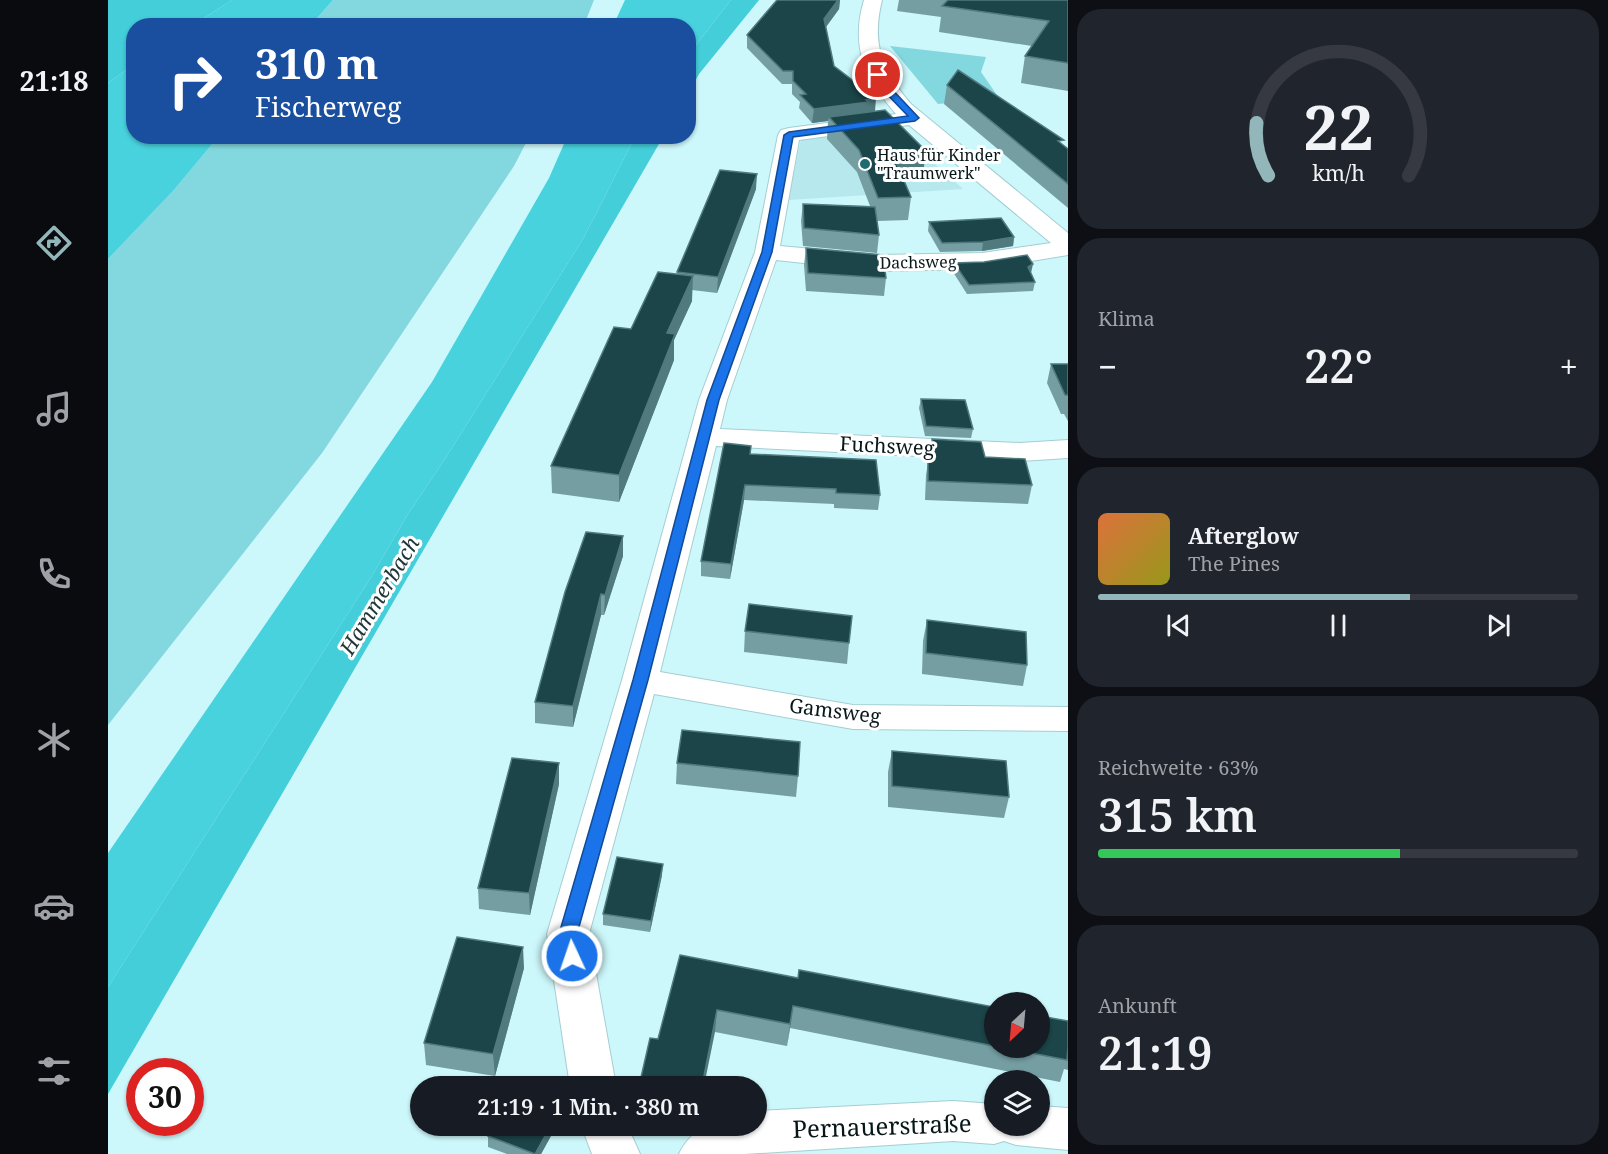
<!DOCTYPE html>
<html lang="de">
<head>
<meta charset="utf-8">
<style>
	body { margin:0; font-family:"Noto Serif",serif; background:#20242c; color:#f1f3f6; height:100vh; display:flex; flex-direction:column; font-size:22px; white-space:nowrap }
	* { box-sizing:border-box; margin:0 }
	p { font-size:20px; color:#9ea1a6 }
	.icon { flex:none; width:33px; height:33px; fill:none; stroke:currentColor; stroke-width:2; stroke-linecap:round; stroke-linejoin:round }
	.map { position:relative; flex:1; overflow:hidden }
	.sheet { display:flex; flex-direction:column; gap:9px; padding:9px; background:#0d0f14; width:540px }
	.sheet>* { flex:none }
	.hud { position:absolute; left:18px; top:18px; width:570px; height:126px; border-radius:24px; box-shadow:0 2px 4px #0004; background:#1a4fa0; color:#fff; overflow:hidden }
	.needle { width:39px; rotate:206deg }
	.controls { position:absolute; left:876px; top:992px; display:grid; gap:12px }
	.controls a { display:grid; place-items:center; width:66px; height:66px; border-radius:50%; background:#171b24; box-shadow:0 2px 4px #0004; font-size:30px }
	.speed { position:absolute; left:18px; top:1058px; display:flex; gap:12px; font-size:30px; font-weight:700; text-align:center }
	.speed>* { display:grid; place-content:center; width:78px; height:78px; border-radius:50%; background:#171b24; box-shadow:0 2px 4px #0004; line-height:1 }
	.speed .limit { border:9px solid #d22; background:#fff; color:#111 }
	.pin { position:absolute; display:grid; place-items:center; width:51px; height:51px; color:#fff; margin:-26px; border:3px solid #fff; border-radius:50%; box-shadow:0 2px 6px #0007 }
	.me { position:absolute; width:66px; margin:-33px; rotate:357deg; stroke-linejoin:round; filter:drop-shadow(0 0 4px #0008) }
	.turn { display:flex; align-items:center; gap:21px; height:126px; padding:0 30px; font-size:27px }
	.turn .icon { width:78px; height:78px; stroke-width:2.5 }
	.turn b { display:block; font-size:42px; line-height:51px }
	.big { font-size:45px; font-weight:600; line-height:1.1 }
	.sheet .widget { flex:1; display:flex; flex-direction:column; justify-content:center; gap:9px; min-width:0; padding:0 21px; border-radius:24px; background:#20242c }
	.sheet .dial { align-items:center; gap:0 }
	.dial svg { height:156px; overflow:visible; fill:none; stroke:#363941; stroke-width:7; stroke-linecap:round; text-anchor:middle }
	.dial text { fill:#f1f3f6; stroke:none }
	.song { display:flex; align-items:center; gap:18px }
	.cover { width:72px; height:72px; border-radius:9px; background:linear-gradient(135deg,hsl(20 70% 55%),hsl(60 70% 35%)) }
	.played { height:6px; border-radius:3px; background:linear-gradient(90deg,#92b6ba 65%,#363941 65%) }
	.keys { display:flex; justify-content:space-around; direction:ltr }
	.heat { display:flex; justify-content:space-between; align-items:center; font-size:33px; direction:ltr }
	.charge { height:9px; border-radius:4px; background:linear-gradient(90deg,#34c759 63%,#363941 0) }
	.trip { position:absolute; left:302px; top:1076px; width:357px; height:60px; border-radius:30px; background:#171b24; box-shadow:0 2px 4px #0004; font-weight:600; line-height:60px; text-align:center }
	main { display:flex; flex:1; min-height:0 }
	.dock { display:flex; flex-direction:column; width:108px; justify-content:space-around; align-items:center; background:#090b0e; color:#9ea1a6 }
	.dock .icon { width:42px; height:42px }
	.dock .selected { color:#92b6ba }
	.dock b { font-size:27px; color:#f1f3f6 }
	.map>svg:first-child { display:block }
</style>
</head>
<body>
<main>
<nav class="dock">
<b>21:18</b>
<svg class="icon selected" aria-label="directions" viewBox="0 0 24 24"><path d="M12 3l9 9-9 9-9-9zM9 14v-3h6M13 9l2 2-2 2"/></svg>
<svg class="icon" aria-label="music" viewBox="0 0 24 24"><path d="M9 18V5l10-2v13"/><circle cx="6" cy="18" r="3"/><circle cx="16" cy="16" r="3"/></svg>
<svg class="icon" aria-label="phone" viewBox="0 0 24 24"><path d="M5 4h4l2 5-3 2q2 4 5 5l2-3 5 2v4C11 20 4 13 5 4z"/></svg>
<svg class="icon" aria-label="climate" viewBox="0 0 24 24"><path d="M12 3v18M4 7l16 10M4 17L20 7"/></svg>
<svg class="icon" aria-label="car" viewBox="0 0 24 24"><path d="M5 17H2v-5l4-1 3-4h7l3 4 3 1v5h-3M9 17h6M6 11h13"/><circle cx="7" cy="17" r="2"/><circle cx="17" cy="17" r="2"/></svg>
<svg class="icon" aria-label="filters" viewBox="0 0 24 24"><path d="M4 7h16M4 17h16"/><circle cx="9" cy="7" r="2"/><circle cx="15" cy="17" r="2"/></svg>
</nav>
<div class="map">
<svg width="960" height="1154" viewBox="0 0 960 1154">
	<rect width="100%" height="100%" fill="#ccf7fb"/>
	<polygon fill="#b6e8ed" points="787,128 855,189 680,200 693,139"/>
	<g fill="#83d7de">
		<polygon points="225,0 486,0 476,25 203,25"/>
		<polygon points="782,46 878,57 873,72 891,98 830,104"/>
		<polygon points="110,137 421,137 406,166 214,453 0,725 0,259 65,191"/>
	</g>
	<g fill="#48d2dd">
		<polygon points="124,0 225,0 203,25 85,25"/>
		<polygon points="517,0 623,0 581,54 580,26 505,26"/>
		<polygon points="25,65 26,136 110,137 65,191 0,259 0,83"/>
		<polygon points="459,137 527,137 475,239 337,459 300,514 262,579 0,987 0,853 324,382 441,178"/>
	</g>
	<g fill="#43ceda">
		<polygon points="0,0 124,0 85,25 26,26 25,65 0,83"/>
		<polygon points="623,0 651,0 591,74 581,93 581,54"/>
		<polygon points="527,137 555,137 0,1094 0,987 262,579 300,514 337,459 475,239"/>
	</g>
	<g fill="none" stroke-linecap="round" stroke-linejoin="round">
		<g stroke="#a5ced2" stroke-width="2">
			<g id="street">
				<path d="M 756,0 L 774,0 C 763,44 774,70 803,104 L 960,233 L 960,255 L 874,269 L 770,271 L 668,260 L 619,400 L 612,429 L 912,443 L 960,440 L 960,458 L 912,461 L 608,446 L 552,672 L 745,705 L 960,707 L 960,731 L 745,729 L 546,694 L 481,934 L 508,1086 L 462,1086 L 439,934 L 514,680 L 591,400 L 647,252 L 670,135 L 673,130 L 681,128 L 788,114 C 757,78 742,47 756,0 ZM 801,125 L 943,243 L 874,253 L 770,255 L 672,246 L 691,140 Z"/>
				<path d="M 845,1101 L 886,1104 L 886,1125 L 932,1125 L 932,1106 L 960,1108 L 960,1150 L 908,1145 L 896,1141 L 886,1144 L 845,1141 L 636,1154 L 571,1154 C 587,1120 615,1125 648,1125 L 648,1111 Z"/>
				<polygon points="473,1125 519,1125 532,1154 484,1154"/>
			</g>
		</g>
		<use href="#street" fill="#fff" fill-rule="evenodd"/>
	</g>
	<g fill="#749ea2">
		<polygon points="669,0 732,0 731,9 718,27 726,66 767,111 815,174 794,176 803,197 800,220 769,221 771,235 769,253 695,246 693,221 695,204 762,206 749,172 719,139 720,121 704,123 691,108 692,102 684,94 684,84 674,84 639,48 639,35"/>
		<polygon points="791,0 960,0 960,91 913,83 917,56 924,46 831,32 833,17 789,11"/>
		<polygon points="839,85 955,145 960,149 960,208 836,104"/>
		<polygon points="648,189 609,293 584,290 584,301 566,340 566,360 511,502 444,493 443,466 523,329 569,274 569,272"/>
		<polygon points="821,222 906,237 905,246 874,251 832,252 820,231"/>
		<polygon points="698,248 778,278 776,296 698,291 696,265"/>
		<polygon points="846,263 923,273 927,282 925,291 859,294 845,272"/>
		<polygon points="943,364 960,364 960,421 956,414 953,414 939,383"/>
		<polygon points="813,399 865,429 863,438 817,436 811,408"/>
		<polygon points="824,439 877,457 924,485 920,504 817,500 818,475"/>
		<polygon points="643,446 643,454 772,495 770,510 726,508 726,504 636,500 622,579 593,576 593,561"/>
		<polygon points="515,536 515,556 496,615 493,615 465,727 427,723 427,702"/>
		<polygon points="819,620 919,665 915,686 814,674 815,641"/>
		<polygon points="637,631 741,643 739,664 636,652"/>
		<polygon points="784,751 901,797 896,818 780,807 780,772"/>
		<polygon points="451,763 451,784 422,915 371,909 370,888"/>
		<polygon points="569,763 690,776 688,797 568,784"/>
		<polygon points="554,875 542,932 495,925 495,914"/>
		<polygon points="572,955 690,978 886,1007 886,1047 932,1047 960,1021 960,1070 956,1069 952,1082 682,1028 679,1046 607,1032 550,1039"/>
		<polygon points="416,968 387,1076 318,1065 316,1043"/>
		<polygon points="449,1125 433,1154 399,1154 380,1147 380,1136"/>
	</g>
	<g fill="#507a7e">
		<polygon points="730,0 732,0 731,9 715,31 716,19"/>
		<polygon points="768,98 767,111 721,117 720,121 704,123 706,109"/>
		<polygon points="818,151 815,174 782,177 785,155"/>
		<polygon points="649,174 648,189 609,293 610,277"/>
		<polygon points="906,237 905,246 874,251 875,242"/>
		<polygon points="925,264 923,273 918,276 920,267"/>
		<polygon points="585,276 584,301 566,340 566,360 511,502 511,475 559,333"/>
		<polygon points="637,485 636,500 622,579 623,564"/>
		<polygon points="515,536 515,556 496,615 497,595"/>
		<polygon points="493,594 493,615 465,727 465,706"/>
		<polygon points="451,763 451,784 422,915 421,893"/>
		<polygon points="555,864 554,875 542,932 543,921"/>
		<polygon points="415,947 416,968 387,1076 385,1054"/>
		<polygon points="685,1006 682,1028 679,1046 682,1024"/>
		<polygon points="609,1010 607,1032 596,1086 594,1086"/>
		<polygon points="443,1125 449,1125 433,1154 427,1154"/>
	</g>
	<g fill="#1b4548" stroke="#507a7e" stroke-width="1.5">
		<polygon points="669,0 730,0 716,19 726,66 768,98 758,100 761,102 706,109 692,95 698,94 685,81 685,71 675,71 639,35"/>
		<polygon points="840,0 960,0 960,63 917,56 941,21 834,6"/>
		<polygon points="850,70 956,140 950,141 960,149 960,184 839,85"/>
		<polygon points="777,110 818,151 785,155 803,197 770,198 751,150 721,117"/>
		<polygon points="612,170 649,174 610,277 569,272"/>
		<polygon points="695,204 767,207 771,235 696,228"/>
		<polygon points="893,218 906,237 875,242 834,243 821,222"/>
		<polygon points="698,248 775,255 778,278 700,273"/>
		<polygon points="919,255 925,264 920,267 927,282 861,285 846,263 876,262"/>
		<polygon points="550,272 585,276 559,333 567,334 511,475 443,466 506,327 523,329"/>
		<polygon points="943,364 960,364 960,395 957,395"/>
		<polygon points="813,399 857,400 865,429 818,426"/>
		<polygon points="824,439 873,442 877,457 917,459 924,485 820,481 820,456 827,456"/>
		<polygon points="616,443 643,446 642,454 768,460 772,495 728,493 728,489 637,485 623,564 593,561"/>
		<polygon points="478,532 515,536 497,595 493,594 465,706 427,702 457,592"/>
		<polygon points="641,604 744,616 741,643 637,631"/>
		<polygon points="819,620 918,632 919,665 818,653"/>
		<polygon points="574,730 692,742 690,776 569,763"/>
		<polygon points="784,751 898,761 901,797 784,786"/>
		<polygon points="404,758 451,763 421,893 370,888"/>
		<polygon points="509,857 555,864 543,921 495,914"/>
		<polygon points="349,937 415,947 385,1054 316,1043"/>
		<polygon points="572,955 690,978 691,970 886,1007 886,1046 685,1006 682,1024 609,1010 594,1086 531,1086 542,1038 550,1039"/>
		<polygon points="932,1016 960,1021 960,1047 959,1060 892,1047 932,1047"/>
		<polygon points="386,1125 443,1125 427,1154 380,1136"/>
	</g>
	<polygon fill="#1a73e8" stroke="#114b97" stroke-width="1.5" points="767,73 772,73 780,85 811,118 807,121 685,137 664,252 611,400 540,680 469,934 472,956 470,961 464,963 457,961 451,934 525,680 599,400 654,252 676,135 681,132 800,116 773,88 765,75"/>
	<circle fill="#1f6b71" stroke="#fff" stroke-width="2" cx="757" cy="164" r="6"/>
	<g text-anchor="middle" stroke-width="6" stroke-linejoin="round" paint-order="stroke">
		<g font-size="16" fill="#071718" stroke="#fff" text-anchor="start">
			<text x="769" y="161">Haus für Kinder<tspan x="769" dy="18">"Traumwerk"</tspan></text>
		</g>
		<g font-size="16" fill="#071718" stroke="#fff">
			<text transform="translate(810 262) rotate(-1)" y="6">Dachsweg</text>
		</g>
		<g font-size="20" fill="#071718" stroke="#fff">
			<text transform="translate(779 446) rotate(3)" y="7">Fuchsweg</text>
			<text transform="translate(727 711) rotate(7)" y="7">Gamsweg</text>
		</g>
		<g font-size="21" font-style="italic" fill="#1f3638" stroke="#fff">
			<text transform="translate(272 596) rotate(-59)" y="7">Hammerbach</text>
		</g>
		<g font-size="24" fill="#071718" stroke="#fff">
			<text transform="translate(774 1127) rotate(-2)" y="8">Pernauerstraße</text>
		</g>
	</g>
</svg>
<div class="controls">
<a><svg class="needle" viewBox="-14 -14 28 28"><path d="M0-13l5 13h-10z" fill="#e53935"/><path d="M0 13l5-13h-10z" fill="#9ea1a6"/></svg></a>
<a><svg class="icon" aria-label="layers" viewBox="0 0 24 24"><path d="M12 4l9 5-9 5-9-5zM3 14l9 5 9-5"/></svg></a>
</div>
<div class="speed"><div class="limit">30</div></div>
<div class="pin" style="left:770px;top:75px;background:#d93025"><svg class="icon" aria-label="arrive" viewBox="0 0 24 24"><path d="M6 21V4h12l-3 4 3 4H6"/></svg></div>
<svg class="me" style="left:464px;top:956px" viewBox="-20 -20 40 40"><circle r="17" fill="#1a73e8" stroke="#fff" stroke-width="3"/><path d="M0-11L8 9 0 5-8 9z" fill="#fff"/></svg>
<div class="trip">21:19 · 1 Min. · 380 m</div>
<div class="hud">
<div class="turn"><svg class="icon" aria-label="right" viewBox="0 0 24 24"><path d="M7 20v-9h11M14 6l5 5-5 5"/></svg><div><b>310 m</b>Fischerweg</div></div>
</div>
</div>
<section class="sheet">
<div class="widget dial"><svg viewBox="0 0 100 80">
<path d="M14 69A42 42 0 1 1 86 69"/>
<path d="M14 69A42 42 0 0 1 8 42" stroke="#92b6ba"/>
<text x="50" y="56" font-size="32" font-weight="700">22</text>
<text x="50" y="72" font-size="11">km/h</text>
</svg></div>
<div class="widget"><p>Klima</p>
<div class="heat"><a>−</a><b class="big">22°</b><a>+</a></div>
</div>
<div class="widget">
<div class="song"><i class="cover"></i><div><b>Afterglow</b><p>The Pines</p></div></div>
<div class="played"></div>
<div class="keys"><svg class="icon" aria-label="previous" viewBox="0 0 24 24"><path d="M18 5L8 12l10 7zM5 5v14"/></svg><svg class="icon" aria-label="pause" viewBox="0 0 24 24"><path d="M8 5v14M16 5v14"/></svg><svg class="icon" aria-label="next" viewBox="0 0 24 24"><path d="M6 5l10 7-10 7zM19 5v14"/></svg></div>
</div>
<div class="widget"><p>Reichweite · 63%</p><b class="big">315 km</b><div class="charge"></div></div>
<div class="widget"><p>Ankunft</p><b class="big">21:19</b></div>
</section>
</main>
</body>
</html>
